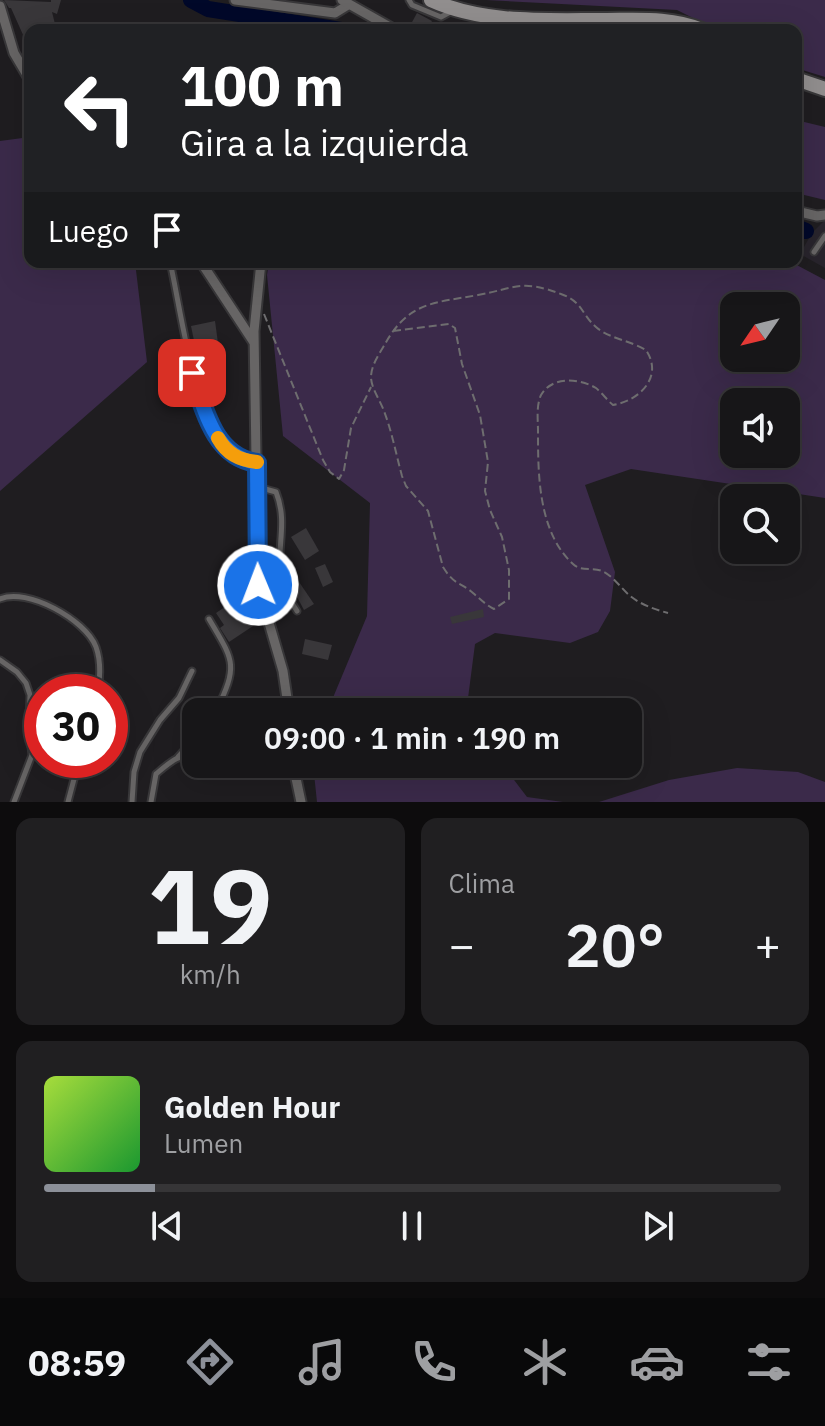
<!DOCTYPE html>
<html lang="es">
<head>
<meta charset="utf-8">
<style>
	body { margin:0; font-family:"IBM Plex Sans",sans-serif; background:#201f21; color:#f1f3f6; height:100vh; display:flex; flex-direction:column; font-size:30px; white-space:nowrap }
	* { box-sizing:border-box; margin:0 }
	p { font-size:26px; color:#9e9fa2 }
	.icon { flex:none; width:44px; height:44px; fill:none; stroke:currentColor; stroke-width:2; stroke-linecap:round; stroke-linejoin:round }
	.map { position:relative; height:802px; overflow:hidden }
	.sheet { display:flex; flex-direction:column; gap:16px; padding:16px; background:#0d0c0d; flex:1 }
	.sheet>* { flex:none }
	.top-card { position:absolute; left:24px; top:24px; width:778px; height:244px; border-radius:16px; box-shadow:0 8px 32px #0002,0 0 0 2px #363537; background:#202124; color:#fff; overflow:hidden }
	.needle { width:52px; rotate:235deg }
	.fabs { position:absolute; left:720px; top:292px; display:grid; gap:16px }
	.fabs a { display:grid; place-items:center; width:80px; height:80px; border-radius:16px; background:#171618; box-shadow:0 8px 32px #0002,0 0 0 2px #363537; font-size:40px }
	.speed { position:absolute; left:24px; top:674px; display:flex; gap:16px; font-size:40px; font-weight:700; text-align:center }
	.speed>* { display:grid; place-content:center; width:104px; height:104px; border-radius:50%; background:#171618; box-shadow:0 8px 32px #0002,0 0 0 2px #363537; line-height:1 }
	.speed .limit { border:12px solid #d22; background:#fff; color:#111 }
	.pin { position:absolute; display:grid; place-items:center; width:68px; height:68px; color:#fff; margin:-34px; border-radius:16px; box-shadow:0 4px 12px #0006 }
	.me { position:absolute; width:88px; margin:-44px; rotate:359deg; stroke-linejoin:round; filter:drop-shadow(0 0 6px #0008) }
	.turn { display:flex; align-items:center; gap:28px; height:168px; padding:0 24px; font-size:36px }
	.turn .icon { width:104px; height:104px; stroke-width:2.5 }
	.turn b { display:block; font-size:56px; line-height:68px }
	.then { display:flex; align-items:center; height:76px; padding:0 24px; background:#0003; gap:16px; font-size:30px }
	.big { font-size:60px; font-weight:600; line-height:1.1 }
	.sheet .widget { flex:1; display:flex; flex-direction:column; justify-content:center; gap:12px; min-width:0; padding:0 28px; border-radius:16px; background:#201f21 }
	.sheet .dial { align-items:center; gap:0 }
	.dial b { font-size:104px; line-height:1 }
	.song { display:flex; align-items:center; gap:24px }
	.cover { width:96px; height:96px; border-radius:12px; background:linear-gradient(135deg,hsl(80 70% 55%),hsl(130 70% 35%)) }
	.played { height:8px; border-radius:4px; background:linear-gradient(90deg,#8c9099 15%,#363537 15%) }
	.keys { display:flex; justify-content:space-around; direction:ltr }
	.heat { display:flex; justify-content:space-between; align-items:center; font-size:44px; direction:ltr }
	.sheet .tiles { flex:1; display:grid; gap:16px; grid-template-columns:1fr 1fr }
	.widget:last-child { grid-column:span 2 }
	.trip { position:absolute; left:182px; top:698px; width:460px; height:80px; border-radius:16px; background:#171618; box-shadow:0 8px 32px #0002,0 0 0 2px #363537; font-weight:600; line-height:80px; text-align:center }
	.tabs { display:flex; height:128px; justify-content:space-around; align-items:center; background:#09090a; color:#9e9fa2 }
	.tabs .icon { width:56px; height:56px }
	.tabs .selected { color:#8c9099 }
	.tabs b { font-size:36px; color:#f1f3f6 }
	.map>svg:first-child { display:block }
</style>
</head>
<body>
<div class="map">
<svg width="825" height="802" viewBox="0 0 825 802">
	<rect width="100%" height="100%" fill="#1f1d20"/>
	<polygon fill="#28242c" points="825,220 825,268 800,254 812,233"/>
	<g fill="#3b2a4a" fill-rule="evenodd">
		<polygon points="486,0 825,0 825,77 796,68 796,30 717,30 677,10"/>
		<polygon points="796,120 825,127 825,200 796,193"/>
		<polygon points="30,137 30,262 135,262 147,362 0,491 0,141"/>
		<path d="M 269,262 L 439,262 L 443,266 L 443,262 L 791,262 L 825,280 L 825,498 L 631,469 L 585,485 L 615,572 L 610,611 L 598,632 L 570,643 L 495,633 L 475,644 L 467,706 L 470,712 L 327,712 L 367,616 L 370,503 L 283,436 L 267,275 ZM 734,306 L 786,306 L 786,358 L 734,358 ZM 734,402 L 786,402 L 786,454 L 734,454 Z"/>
		<polygon points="313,764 502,764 527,797 563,802 317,802"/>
		<polygon points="737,768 798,772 825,782 825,802 599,802 669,780"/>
	</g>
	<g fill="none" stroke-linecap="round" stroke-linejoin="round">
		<g stroke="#000829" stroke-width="16">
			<polyline points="191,0 208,9 341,30"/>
			<polyline points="796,227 806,231"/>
		</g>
	</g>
	<g fill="#39373a">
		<polygon points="4,0 51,2 51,0 61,0 57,14 52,12 56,28 30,30 30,35 24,37 11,8 9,8"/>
		<polygon points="417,13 432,21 427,30 411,24"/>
		<polygon points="215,321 223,380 203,385 191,326"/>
		<polygon points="306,528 319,551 305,560 291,537"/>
		<polygon points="325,564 333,582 323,587 315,568"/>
		<polygon points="295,576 314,604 304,610 288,580"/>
		<polygon points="238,598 256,624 229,642 220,628 224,625 216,613"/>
		<polygon points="483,609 484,617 452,624 450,617"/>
		<polygon points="305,639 332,645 328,660 302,654"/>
	</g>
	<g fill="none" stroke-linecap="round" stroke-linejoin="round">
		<g stroke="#383739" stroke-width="9">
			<g id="service">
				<polyline points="409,0 412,5 441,17 452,11"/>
				<polyline points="814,252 825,236"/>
				<path d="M 170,262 C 181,309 194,420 228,451 C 237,459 245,461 256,462"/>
				<path d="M 258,487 L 276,492 C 293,535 263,563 297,611"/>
				<path d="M 0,599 C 27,587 86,620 96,647 C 101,661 100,679 98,692"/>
				<path d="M 209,619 C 233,660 239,664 217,709"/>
				<polyline points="0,660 17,672 26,683 30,695 29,730 32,755 14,802"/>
				<polyline points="214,712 221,708 232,712"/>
				<polyline points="178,757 196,737"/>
				<path d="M 217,764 C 235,772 258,785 271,764"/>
				<polyline points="68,802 79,760"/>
				<polyline points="132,802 134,772 140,752 160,720 179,698 192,671"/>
				<path d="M 151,802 L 156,774 C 168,764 180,752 196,756"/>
			</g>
		</g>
		<g stroke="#383739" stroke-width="13">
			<g id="minor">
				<polyline points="235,0 335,13 348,5"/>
				<polyline points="342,0 395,30"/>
				<polyline points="0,6 14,53 30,80"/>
				<polyline points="796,211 817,216 825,215"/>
				<polyline points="201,262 253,341"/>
				<polyline points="261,262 254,331 258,585 283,671 289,712"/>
				<polyline points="293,764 301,802"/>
			</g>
		</g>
		<g stroke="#383739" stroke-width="18">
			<g id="secondary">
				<path d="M 431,0 C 484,24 547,20 604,20 C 637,20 671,17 702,30"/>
				<polyline points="796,79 825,89"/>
			</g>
		</g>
		<g stroke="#6e6d6f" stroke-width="2" stroke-dasharray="8 4" stroke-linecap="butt">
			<polyline points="264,314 323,460 330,472 339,479 344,470 351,428 371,387"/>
			<path d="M 393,331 L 449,324 L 455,328 L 462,364 L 480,415 L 488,462 L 485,491 L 490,510 L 502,537 L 509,570 L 509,599 L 494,609 C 486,605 480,599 473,593 C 459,581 455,586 443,567 L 428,511 L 406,486 L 402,476 C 396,454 392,432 384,411 C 380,400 371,388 371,377 C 371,366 379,354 385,344 C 409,301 435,303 478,295 C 516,288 521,279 561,294 C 583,302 581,314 596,327 C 608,338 631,341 646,350 C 664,377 639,401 613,405 C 607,400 602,393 596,388 C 579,378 552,376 541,395 C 536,406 538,420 538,431 C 538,474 538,532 573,564 C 581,572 592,567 602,571 C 612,575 621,588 629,595 C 641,605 654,609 668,613"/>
		</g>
		<use href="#service" stroke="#676565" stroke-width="5"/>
		<use href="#minor" stroke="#676565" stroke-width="9"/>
		<use href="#secondary" stroke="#918e8e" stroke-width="14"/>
	</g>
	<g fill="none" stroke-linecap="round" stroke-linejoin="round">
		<g stroke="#114b97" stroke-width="20">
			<path id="route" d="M 192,373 C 204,409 214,457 257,463 L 258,585"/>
		</g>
		<use href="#route" stroke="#1a73e8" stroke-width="14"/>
		<path stroke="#f59e0b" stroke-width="14" d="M 218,438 C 227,454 239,460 257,462"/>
	</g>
</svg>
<div class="fabs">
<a><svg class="needle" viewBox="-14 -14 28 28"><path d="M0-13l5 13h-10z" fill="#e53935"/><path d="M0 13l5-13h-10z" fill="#9e9fa2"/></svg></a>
<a><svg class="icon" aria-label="sound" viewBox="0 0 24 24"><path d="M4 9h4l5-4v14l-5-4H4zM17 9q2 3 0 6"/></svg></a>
<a><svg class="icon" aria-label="search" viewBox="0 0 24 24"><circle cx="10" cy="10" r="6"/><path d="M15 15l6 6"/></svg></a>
</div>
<div class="speed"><div class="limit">30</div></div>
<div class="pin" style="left:192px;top:373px;background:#d93025"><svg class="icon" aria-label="arrive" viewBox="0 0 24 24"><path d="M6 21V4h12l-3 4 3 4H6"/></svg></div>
<svg class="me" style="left:258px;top:585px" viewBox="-20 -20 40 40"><circle r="17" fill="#1a73e8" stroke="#fff" stroke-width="3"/><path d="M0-11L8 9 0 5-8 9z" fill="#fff"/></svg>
<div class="trip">09:00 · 1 min · 190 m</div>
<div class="top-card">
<div class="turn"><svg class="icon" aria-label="left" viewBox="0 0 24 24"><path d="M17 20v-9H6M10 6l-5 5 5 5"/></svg><div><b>100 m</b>Gira a la izquierda</div></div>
<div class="then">Luego<svg class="icon" aria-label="arrive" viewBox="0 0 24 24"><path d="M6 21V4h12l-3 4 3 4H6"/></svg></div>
</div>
</div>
<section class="sheet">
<div class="tiles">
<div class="widget dial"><b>19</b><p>km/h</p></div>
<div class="widget"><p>Clima</p>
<div class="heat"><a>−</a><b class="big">20°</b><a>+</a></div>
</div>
<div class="widget">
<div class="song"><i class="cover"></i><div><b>Golden Hour</b><p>Lumen</p></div></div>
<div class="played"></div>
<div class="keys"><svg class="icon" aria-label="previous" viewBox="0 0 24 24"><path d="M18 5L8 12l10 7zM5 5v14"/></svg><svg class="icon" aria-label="pause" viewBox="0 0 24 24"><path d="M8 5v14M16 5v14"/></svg><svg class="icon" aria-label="next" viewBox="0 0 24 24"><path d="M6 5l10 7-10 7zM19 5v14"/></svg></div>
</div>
</div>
</section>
<nav class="tabs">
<b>08:59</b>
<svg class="icon selected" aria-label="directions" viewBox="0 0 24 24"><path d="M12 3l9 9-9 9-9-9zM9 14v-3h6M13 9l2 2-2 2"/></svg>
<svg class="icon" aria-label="music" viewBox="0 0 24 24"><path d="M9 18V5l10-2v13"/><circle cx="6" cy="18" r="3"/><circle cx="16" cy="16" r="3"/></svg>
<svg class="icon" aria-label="phone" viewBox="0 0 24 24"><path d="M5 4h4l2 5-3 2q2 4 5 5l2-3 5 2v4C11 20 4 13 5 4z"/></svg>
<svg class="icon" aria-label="climate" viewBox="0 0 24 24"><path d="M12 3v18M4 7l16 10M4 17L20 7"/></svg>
<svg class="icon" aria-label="car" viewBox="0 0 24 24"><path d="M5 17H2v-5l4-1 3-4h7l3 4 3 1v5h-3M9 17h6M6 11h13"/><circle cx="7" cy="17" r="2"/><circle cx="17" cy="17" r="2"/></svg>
<svg class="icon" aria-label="filters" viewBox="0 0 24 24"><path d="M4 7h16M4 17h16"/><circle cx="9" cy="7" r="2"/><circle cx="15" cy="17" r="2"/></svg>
</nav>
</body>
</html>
